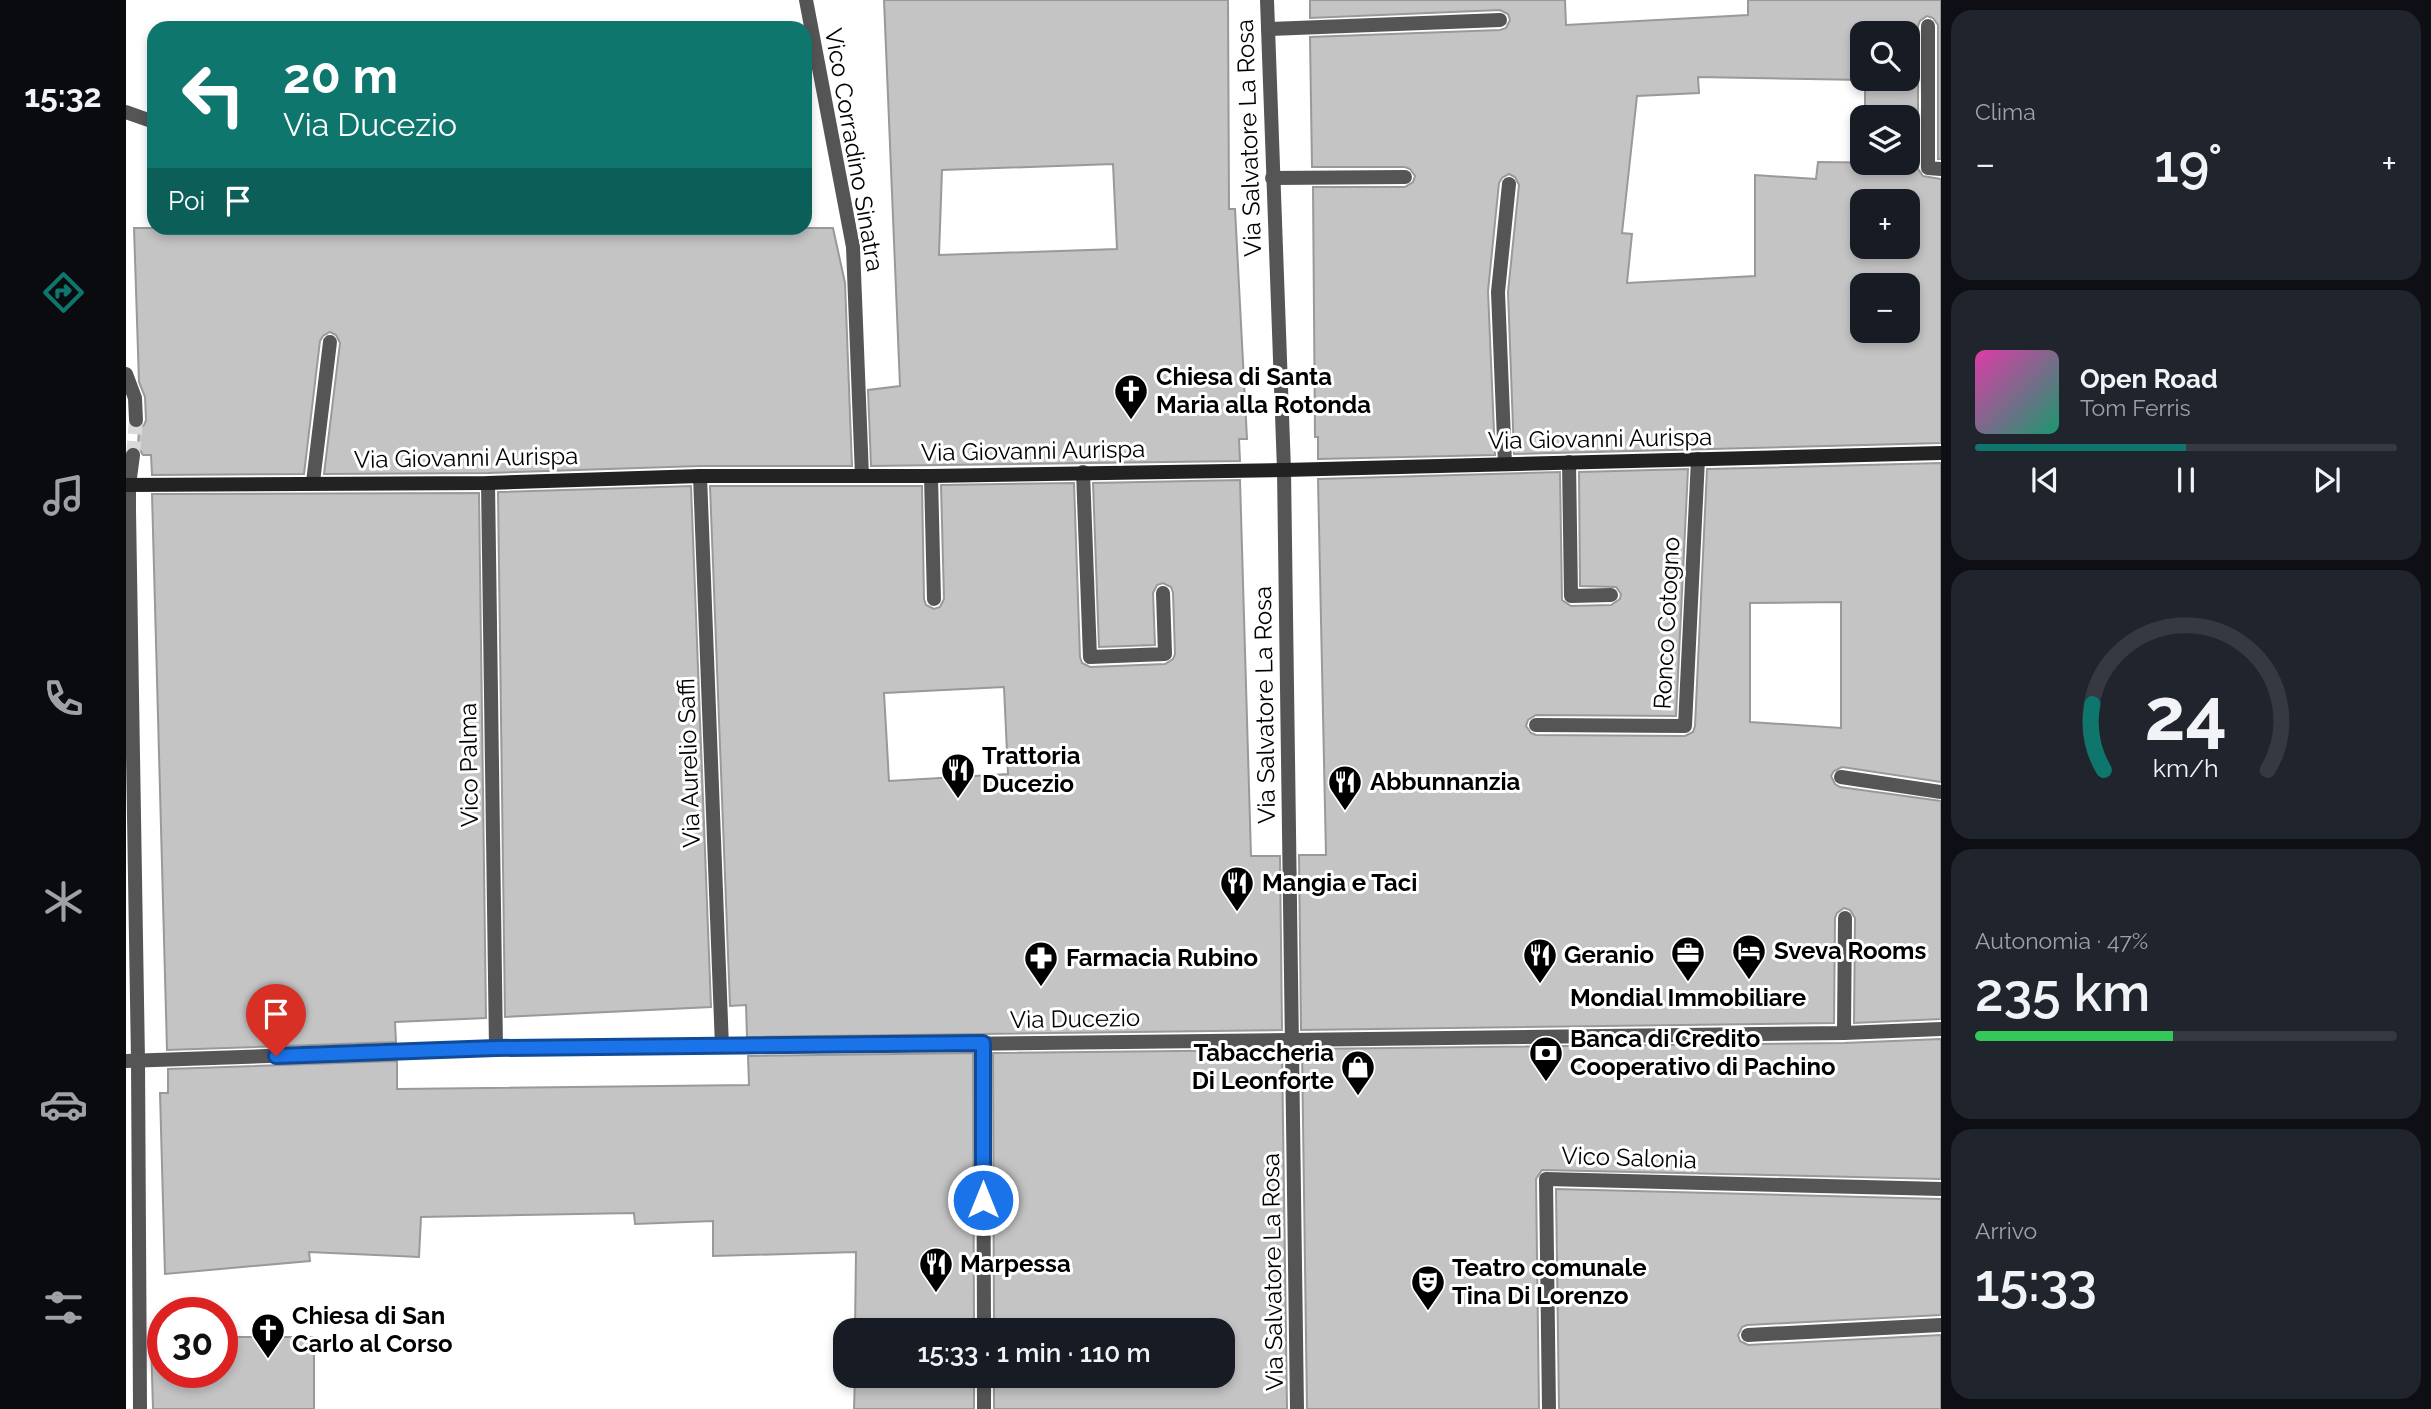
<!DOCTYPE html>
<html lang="it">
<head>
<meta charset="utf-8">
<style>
	body { margin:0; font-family:Raleway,sans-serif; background:#20242c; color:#f1f3f6; height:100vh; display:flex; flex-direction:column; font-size:26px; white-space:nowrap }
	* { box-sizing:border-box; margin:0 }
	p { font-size:23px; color:#9ea1a6 }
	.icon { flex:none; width:38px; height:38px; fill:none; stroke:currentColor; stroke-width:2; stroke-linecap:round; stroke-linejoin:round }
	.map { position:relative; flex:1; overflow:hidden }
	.details { display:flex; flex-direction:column; gap:10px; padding:10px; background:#0d0f14; width:490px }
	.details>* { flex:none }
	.banner { position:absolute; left:21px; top:21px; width:665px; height:214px; border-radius:21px; box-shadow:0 4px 10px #0003; background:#0f766e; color:#fff; overflow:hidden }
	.tools { position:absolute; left:1724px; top:21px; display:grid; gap:14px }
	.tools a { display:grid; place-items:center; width:70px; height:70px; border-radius:14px; background:#171b24; box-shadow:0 4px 10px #0003; font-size:35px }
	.speed { position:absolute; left:21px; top:1297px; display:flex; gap:14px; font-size:35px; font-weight:700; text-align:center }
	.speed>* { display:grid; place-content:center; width:91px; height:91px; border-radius:50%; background:#171b24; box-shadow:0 4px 10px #0003; line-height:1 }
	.speed .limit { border:10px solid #d22; background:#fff; color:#111 }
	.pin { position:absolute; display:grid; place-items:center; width:60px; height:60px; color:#fff; margin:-72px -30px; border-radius:50% 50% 50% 0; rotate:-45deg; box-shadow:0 0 7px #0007 }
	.pin .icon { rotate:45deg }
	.me { position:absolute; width:77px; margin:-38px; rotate:0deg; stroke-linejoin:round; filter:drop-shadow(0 0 5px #0008) }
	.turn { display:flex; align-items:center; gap:24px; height:147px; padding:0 21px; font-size:32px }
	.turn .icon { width:91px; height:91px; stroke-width:2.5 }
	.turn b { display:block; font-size:49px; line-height:60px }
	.then { display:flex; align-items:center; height:66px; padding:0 21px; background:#0003; gap:14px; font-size:26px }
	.big { font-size:52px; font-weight:600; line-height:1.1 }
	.details .card { flex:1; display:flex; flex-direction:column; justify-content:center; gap:10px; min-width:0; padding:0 24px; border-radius:21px; background:#20242c }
	.details .dial { align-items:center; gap:0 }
	.dial svg { height:182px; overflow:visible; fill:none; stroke:#363941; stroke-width:7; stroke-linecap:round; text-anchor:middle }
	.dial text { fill:#f1f3f6; stroke:none }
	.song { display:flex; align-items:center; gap:21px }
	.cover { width:84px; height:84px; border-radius:10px; background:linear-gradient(135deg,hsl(320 70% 55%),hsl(160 70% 35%)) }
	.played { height:7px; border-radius:4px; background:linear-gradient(90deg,#0f766e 50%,#363941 50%) }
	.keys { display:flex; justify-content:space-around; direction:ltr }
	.heat { display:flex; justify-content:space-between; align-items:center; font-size:38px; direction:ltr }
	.charge { height:10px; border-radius:5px; background:linear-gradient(90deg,#34c759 47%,#363941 0) }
	.trip { position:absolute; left:707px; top:1318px; width:402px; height:70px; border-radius:21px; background:#171b24; box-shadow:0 4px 10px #0003; font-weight:600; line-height:70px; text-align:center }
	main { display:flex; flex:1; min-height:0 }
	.dock { display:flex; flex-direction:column; width:126px; justify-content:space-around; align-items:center; background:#090b0e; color:#9ea1a6 }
	.dock .icon { width:49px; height:49px }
	.dock .active { color:#0f766e }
	.dock b { font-size:32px; color:#f1f3f6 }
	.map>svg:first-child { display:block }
</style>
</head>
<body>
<main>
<nav class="dock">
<b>15:32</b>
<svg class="icon active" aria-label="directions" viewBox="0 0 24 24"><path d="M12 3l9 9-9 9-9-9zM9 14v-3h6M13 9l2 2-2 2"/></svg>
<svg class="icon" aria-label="music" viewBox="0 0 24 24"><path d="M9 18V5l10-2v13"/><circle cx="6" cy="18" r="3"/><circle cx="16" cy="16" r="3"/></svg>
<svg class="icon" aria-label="phone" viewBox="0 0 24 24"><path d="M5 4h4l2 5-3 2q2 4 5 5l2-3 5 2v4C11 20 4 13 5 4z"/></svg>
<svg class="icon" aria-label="climate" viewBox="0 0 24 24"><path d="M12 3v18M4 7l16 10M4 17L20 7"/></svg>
<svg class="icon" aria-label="car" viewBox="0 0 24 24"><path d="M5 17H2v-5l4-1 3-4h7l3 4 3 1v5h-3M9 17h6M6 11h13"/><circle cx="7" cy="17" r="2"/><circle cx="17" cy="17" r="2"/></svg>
<svg class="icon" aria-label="filters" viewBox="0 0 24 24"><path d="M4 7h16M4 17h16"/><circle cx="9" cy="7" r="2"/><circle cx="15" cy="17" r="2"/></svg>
</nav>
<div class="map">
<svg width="1815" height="1409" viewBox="0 0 1815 1409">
	<rect width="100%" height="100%" fill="#fff"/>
	<g fill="#c4c4c4" stroke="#999" stroke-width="2" fill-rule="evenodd">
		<path d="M 758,0 L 1102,0 L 1103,209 L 1109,209 L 1121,439 L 1113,439 L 1114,461 L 745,466 L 742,390 L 774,386 ZM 987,164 L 991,249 L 813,255 L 816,170 Z"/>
		<path d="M 1184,0 L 1439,0 L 1440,25 L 1622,15 L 1622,0 L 1815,0 L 1815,159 L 1812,159 L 1812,25 L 1807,18 L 1801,16 L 1794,21 L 1792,26 L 1792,169 L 1797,176 L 1815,179 L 1815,443 L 1388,454 L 1382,292 L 1393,185 L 1389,177 L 1383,174 L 1376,178 L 1373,183 L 1362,291 L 1369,455 L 1192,459 L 1192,437 L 1189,437 L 1187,187 L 1279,187 L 1287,182 L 1289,176 L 1284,169 L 1279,167 L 1186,167 L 1184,37 L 1374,30 L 1380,28 L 1384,20 L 1382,14 L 1374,10 L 1184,18 ZM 1736,33 L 1782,33 L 1782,79 L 1736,79 ZM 1572,77 L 1739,80 L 1739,117 L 1782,117 L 1782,163 L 1692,162 L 1690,179 L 1629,175 L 1629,276 L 1501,283 L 1506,234 L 1496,233 L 1511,96 L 1573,93 ZM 1736,201 L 1782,201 L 1782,247 L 1736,247 ZM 1736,285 L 1782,285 L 1782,331 L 1736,331 Z"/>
		<polygon points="8,228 707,228 719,283 726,466 574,466 362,473 198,474 214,343 210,335 204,332 197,336 194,341 178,474 26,475 25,455 17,455 12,447 13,429 18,425 20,420 19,397 13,382"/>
		<path d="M 1815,463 L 1815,782 L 1716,767 L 1708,771 L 1705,776 L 1709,784 L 1714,787 L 1815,801 L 1815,1019 L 1728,1023 L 1729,918 L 1724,910 L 1718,908 L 1711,913 L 1709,918 L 1708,1023 L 1175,1030 L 1173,855 L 1200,855 L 1192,479 L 1434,472 L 1436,600 L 1445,606 L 1485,605 L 1494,599 L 1495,594 L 1490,587 L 1454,586 L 1453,472 L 1562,469 L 1550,716 L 1410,715 L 1402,720 L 1400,726 L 1405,733 L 1410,735 L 1559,736 L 1567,732 L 1569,726 L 1581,469 ZM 1715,602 L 1715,728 L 1624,722 L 1624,603 Z"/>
		<path d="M 1114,480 L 1125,856 L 1154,856 L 1156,1030 L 621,1037 L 620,1005 L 604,1006 L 584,486 L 796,486 L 798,599 L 800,605 L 808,609 L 814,607 L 818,599 L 815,485 L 948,483 L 954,657 L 956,663 L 964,667 L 1039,664 L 1047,659 L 1049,654 L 1047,593 L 1045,587 L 1037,583 L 1031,585 L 1027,593 L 1029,645 L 973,647 L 967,483 ZM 878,687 L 882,774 L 763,781 L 758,693 Z"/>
		<polygon points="565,486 585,1007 379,1017 372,492"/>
		<polygon points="353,493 360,1018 269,1022 270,1042 41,1050 26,494"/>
		<polygon points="1815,1039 1815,1179 1416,1170 1410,1179 1413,1409 1181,1409 1176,1049 1718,1043"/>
		<polygon points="1156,1050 1161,1409 868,1409 868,1376 1097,1376 1097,1330 868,1330 867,1053"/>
		<polygon points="847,1053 848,1330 729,1330 730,1252 587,1256 587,1221 509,1224 508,1213 295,1217 293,1257 183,1252 184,1261 39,1274 34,1093 42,1093 42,1069 271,1061 271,1089 623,1085 622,1056"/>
		<polygon points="1430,1189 1815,1199 1815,1315 1621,1325 1616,1327 1612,1335 1614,1341 1622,1345 1815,1335 1815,1409 1433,1409"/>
		<polygon points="96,1337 188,1337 188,1409 27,1409 25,1339 37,1339 37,1372 96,1372"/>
		<polygon points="729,1376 848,1376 848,1409 728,1409"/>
	</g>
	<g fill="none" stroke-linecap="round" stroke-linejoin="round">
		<polyline stroke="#d9d9d9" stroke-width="14" stroke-dasharray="14 7" stroke-linecap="butt" points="7,455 10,420"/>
		<g stroke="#555" stroke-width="14">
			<polyline points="680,0 727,247 736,476"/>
			<polyline points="1141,0 1158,470 1171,1409"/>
			<polyline points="1802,26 1802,168 1815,169"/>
			<polyline points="1142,29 1374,20"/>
			<polyline points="0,112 28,122"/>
			<polyline points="1146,178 1279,177"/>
			<polyline points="0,374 9,398 10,420"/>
			<polyline points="7,455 3,485 3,511 12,1061 14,1409"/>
			<polyline points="1443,462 1445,596 1485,595"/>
			<polyline points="1379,464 1372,292 1383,184"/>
			<polyline points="957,472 964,657 1039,654 1037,593"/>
			<polyline points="574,476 596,1047"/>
			<polyline points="805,476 808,599"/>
			<polyline points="187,482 204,342"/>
			<polyline points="362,483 370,1048"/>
			<polyline points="1410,725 1559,726 1572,459"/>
			<polyline points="1715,777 1815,792"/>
			<polyline points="1718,1033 1719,918"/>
			<polyline points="857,1043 858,1330"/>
			<polyline points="0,1061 370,1048 596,1047 1718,1033 1815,1029"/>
			<polyline points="1622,1335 1815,1325"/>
			<polyline points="858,1376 858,1409"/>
			<polyline points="1423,1409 1420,1179 1815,1189"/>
		</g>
		<polyline stroke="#222" stroke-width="14" points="0,485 362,483 574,476 805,476 1158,470 1815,453"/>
	</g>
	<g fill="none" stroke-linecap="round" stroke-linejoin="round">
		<g stroke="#114b97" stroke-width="18">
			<polyline id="route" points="150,1056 370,1048 857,1043 857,1200"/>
		</g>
		<use href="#route" stroke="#1a73e8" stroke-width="12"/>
	</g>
	<defs>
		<g id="church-pin" transform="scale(1.75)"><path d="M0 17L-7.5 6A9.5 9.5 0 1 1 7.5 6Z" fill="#000" stroke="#fff"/><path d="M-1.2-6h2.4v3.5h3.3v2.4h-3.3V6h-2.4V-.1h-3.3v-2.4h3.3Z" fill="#fff"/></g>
		<g id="restaurant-pin" transform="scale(1.75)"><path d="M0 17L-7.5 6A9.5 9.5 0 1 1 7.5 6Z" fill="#000" stroke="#fff"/><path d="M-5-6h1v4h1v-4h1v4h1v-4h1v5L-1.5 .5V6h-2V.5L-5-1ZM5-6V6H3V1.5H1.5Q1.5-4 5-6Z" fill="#fff"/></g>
		<g id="hotel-pin" transform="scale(1.75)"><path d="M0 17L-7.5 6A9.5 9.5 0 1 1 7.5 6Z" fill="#000" stroke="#fff"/><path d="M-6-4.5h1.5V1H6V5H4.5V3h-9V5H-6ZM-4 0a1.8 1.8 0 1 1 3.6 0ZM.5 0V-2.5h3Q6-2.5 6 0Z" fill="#fff"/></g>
		<g id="office-pin" transform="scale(1.75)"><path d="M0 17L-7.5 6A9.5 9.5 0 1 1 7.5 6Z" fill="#000" stroke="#fff"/><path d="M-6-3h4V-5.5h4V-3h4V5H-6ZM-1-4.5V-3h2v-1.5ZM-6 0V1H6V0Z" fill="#fff"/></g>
		<g id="pharmacy-pin" transform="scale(1.75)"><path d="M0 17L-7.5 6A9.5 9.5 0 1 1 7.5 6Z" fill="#000" stroke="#fff"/><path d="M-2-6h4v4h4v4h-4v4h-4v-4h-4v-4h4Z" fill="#fff"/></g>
		<g id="bank-pin" transform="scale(1.75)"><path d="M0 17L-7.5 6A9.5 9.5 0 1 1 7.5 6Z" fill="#000" stroke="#fff"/><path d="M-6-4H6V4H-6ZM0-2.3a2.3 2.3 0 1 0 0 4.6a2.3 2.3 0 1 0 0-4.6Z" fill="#fff"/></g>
		<g id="shop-pin" transform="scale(1.75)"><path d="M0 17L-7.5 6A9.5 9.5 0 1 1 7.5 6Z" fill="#000" stroke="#fff"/><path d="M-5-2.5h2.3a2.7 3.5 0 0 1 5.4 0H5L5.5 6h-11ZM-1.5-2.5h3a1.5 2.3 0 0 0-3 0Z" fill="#fff"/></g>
		<g id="theatre-pin" transform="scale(1.75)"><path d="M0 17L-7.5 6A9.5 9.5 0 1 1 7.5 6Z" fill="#000" stroke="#fff"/><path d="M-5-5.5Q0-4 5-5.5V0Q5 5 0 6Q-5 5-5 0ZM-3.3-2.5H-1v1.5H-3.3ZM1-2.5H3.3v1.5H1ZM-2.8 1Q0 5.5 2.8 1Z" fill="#fff"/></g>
	</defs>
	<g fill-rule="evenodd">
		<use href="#church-pin" x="1005" y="391"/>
		<use href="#restaurant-pin" x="832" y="770"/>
		<use href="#restaurant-pin" x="1219" y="782"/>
		<use href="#restaurant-pin" x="1111" y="883"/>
		<use href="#hotel-pin" x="1623" y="951"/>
		<use href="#office-pin" x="1562" y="953"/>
		<use href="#restaurant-pin" x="1414" y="955"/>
		<use href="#pharmacy-pin" x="915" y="958"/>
		<use href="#bank-pin" x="1420" y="1053"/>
		<use href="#shop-pin" x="1232" y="1067"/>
		<use href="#restaurant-pin" x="810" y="1264"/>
		<use href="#theatre-pin" x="1302" y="1282"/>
		<use href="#church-pin" x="142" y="1330"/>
	</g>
	<g text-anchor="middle" stroke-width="6" stroke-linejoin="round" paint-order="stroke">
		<g font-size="24" fill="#000" stroke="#fff">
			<text transform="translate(1123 138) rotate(-92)" y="8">Via Salvatore La Rosa</text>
			<text transform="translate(728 150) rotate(80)" y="8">Vico Corradino Sinatra</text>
			<text transform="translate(1474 439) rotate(-1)" y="8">Via Giovanni Aurispa</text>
			<text transform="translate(907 451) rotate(-1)" y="8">Via Giovanni Aurispa</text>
			<text transform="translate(340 458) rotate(-1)" y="8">Via Giovanni Aurispa</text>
			<text transform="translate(1541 623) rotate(-87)" y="8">Ronco Cotogno</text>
			<text transform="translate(1139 705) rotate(-91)" y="8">Via Salvatore La Rosa</text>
			<text transform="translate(563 763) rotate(-92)" y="8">Via Aurelio Saffi</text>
			<text transform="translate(343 765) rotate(-91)" y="8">Vico Palma</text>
			<text transform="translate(949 1019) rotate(-1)" y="8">Via Ducezio</text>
			<text transform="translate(1503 1158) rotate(2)" y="8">Vico Salonia</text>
			<text transform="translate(1147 1272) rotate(-91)" y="8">Via Salvatore La Rosa</text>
		</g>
		<g font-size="24" font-weight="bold" fill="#000" stroke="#fff" text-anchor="start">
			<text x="1030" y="385">Chiesa di Santa<tspan x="1030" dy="28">Maria alla Rotonda</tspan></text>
			<text x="856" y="764">Trattoria<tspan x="856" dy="28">Ducezio</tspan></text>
			<text x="1244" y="790">Abbunnanzia</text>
			<text x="1136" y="891">Mangia e Taci</text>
			<text x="1648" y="959">Sveva Rooms</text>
			<text x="1438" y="963">Geranio</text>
			<text x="940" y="966">Farmacia Rubino</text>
			<text x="1562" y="1006" text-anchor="middle">Mondial Immobiliare</text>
			<text x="1444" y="1047">Banca di Credito<tspan x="1444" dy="28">Cooperativo di Pachino</tspan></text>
			<text x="1208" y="1061" text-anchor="end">Tabaccheria<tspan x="1208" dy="28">Di Leonforte</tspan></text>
			<text x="834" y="1272">Marpessa</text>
			<text x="1326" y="1276">Teatro comunale<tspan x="1326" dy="28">Tina Di Lorenzo</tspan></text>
			<text x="166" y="1324">Chiesa di San<tspan x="166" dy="28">Carlo al Corso</tspan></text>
		</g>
	</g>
</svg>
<div class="tools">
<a><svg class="icon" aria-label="search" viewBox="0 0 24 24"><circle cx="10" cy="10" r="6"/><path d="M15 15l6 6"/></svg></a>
<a><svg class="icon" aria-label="layers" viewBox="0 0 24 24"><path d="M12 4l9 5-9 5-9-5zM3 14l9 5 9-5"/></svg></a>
<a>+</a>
<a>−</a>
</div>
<div class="speed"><div class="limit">30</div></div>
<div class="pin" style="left:150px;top:1056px;background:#d93025"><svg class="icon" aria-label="arrive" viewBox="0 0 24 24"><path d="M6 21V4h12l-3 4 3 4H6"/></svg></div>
<svg class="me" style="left:857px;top:1200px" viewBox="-20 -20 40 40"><circle r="17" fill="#1a73e8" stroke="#fff" stroke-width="3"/><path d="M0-11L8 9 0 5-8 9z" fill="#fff"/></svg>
<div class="trip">15:33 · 1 min · 110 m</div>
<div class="banner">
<div class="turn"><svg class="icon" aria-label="left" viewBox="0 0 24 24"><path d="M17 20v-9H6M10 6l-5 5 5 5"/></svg><div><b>20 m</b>Via Ducezio</div></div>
<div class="then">Poi<svg class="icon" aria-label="arrive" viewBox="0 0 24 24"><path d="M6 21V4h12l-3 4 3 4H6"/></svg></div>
</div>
</div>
<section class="details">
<div class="card"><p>Clima</p>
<div class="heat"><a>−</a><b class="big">19°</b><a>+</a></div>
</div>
<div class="card">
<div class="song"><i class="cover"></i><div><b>Open Road</b><p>Tom Ferris</p></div></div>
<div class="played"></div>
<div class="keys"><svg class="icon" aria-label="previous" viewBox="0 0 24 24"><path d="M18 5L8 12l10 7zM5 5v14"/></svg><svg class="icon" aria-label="pause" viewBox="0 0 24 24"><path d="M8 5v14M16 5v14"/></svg><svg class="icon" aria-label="next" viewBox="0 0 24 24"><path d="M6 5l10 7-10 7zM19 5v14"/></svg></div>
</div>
<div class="card dial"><svg viewBox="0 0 100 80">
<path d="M14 69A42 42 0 1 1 86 69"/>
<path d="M14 69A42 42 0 0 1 9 40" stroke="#0f766e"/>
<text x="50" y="56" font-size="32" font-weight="700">24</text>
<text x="50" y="72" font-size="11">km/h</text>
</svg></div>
<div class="card"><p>Autonomia · 47%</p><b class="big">235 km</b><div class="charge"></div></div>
<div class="card"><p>Arrivo</p><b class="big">15:33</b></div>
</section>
</main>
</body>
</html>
